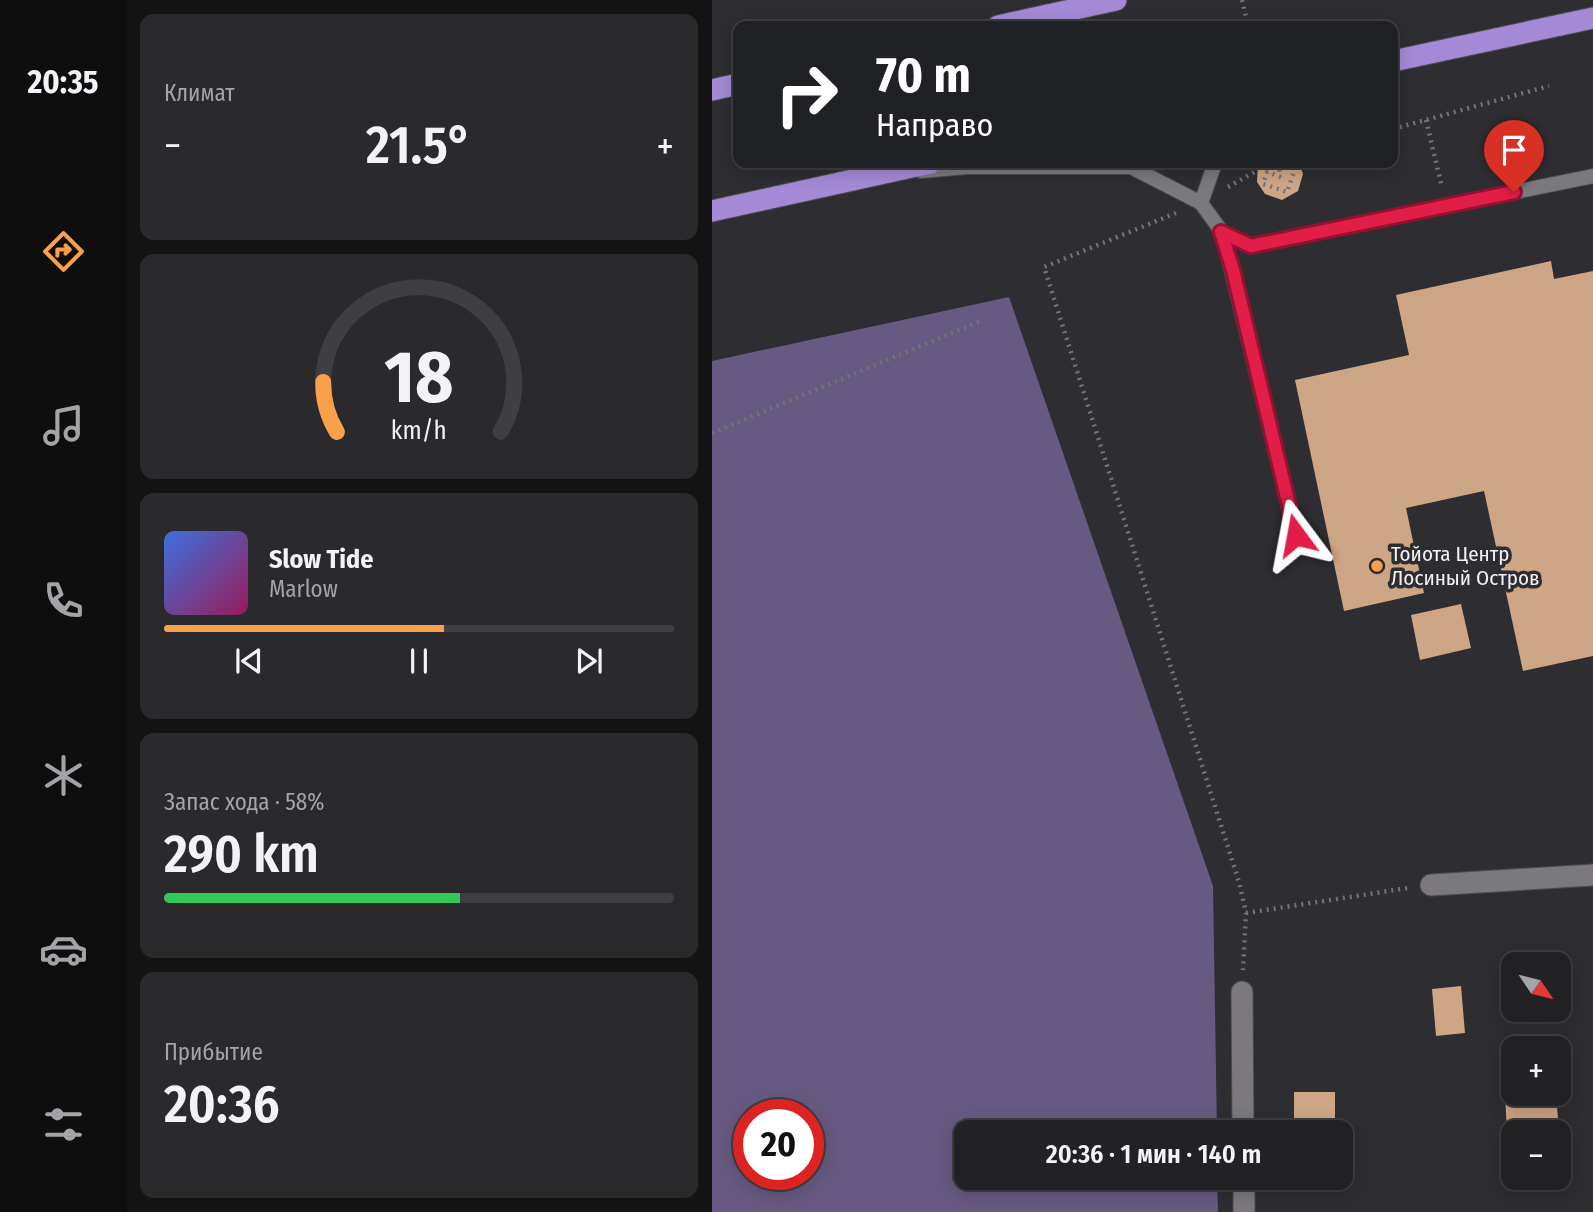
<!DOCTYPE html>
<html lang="ru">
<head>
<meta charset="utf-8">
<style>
	body { margin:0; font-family:"Fira Sans Condensed",sans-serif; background:#2a2a2d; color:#f1f3f6; height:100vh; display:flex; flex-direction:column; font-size:26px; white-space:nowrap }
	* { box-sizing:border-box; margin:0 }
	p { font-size:23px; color:#a2a4a7 }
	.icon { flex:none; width:38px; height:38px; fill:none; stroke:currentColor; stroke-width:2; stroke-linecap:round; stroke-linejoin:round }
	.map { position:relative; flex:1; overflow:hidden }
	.panel { display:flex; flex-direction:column; gap:14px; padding:14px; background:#131314; width:586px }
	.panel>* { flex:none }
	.banner { position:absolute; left:21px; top:21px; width:665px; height:147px; border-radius:14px; box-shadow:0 4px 18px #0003,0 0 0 2px #3f3f42; background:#202124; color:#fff; overflow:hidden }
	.needle { width:46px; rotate:125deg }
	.buttons { position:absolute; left:789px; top:952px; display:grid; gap:14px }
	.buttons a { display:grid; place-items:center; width:70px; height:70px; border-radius:14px; background:#222225; box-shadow:0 4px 18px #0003,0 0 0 2px #3f3f42; font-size:35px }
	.speed { position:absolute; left:21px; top:1099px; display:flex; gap:14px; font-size:35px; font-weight:700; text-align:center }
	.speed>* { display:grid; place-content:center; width:91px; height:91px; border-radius:50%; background:#222225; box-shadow:0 4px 18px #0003,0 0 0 2px #3f3f42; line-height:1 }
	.speed .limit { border:10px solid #d22; background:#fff; color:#111 }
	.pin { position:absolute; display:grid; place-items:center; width:60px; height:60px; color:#fff; margin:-72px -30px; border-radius:50% 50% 50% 0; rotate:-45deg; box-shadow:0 0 7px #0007 }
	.pin .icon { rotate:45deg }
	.me { position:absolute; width:77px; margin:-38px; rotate:347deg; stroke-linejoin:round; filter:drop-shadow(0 0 5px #0008) }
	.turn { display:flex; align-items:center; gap:24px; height:147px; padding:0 28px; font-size:32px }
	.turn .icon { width:91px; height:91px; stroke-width:2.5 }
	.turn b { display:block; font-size:49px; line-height:60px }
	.big { font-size:52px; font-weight:600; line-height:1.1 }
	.panel .card { flex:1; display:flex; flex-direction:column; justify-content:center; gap:10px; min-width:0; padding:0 24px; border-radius:14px; background:#2a2a2d }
	.panel .dial { align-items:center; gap:0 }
	.dial svg { height:182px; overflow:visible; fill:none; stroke:#3f3f42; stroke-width:7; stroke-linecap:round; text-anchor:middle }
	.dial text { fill:#f1f3f6; stroke:none }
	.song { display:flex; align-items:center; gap:21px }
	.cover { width:84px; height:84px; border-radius:10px; background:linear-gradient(135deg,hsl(220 70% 55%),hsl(330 70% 35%)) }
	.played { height:7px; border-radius:4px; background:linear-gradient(90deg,#f9a04d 55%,#3f3f42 55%) }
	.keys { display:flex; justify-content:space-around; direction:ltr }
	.heat { display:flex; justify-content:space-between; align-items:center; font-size:38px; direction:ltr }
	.charge { height:10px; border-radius:5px; background:linear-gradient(90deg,#34c759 58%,#3f3f42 0) }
	.trip { position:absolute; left:242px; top:1120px; width:399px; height:70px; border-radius:14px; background:#222225; box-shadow:0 4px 18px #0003,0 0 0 2px #3f3f42; font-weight:600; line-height:70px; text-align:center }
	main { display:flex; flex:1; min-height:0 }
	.dock { display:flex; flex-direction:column; width:126px; justify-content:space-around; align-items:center; background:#0e0e0f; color:#a2a4a7 }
	.dock .icon { width:49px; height:49px }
	.dock .on { color:#f9a04d }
	.dock b { font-size:32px; color:#f1f3f6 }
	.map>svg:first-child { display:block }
</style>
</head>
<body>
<main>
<nav class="dock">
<b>20:35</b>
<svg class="icon on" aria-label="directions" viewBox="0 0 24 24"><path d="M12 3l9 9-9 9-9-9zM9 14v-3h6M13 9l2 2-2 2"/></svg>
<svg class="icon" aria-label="music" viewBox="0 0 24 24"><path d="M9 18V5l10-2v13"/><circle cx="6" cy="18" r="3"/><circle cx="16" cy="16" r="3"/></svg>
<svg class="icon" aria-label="phone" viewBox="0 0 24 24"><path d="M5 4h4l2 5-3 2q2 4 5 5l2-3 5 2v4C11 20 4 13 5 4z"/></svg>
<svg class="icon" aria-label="climate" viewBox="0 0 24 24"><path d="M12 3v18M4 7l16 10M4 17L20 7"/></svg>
<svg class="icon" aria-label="car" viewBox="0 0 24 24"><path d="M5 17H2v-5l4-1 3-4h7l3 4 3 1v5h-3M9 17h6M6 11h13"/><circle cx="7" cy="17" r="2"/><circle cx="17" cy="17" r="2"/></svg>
<svg class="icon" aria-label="filters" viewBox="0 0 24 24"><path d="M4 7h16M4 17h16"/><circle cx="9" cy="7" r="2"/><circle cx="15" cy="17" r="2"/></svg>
</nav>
<section class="panel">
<div class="card"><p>Климат</p>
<div class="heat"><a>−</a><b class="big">21.5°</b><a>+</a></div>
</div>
<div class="card dial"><svg viewBox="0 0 100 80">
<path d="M14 69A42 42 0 1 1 86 69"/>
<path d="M14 69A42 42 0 0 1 8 47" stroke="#f9a04d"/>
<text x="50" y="56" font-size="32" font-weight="700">18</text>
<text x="50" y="72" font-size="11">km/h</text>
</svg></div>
<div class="card">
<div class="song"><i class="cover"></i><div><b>Slow Tide</b><p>Marlow</p></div></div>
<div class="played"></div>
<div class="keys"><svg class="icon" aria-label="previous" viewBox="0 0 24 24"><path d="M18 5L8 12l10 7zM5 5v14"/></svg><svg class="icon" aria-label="pause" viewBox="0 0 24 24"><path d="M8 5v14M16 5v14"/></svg><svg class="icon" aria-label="next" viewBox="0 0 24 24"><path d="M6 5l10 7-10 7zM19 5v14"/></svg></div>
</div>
<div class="card"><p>Запас хода · 58%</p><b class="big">290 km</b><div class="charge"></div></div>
<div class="card"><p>Прибытие</p><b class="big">20:36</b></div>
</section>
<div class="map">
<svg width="881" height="1212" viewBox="0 0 881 1212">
	<rect width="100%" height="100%" fill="#2e2d31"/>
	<path fill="#665a82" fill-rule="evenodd" d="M 297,297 L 501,886 L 505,1132 L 254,1132 L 254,1178 L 505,1178 L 506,1212 L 0,1212 L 0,361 ZM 37,1115 L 96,1115 L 96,1174 L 37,1174 Z"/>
	<g fill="#cda685">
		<polygon points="546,163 587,163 591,174 586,191 570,200 553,194 545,182"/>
		<polygon points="839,261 842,279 881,271 881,656 811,671 772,491 694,508 712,593 632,611 583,380 697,355 684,295"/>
		<polygon points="749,604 759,648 708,660 699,615"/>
		<polygon points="749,986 753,1033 724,1036 720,989"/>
		<rect x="582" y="1092" width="41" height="40"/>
		<polygon points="793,1094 844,1094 847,1132 795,1132"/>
	</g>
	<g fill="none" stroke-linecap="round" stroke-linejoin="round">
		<g stroke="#4c4b4e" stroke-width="16">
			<g id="service">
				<polyline points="209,171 255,167 419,167 489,203 503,163"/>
				<polyline points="489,203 510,232 539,246 881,176"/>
				<polyline points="510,232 584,535"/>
			</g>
		</g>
		<g stroke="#4c4b4e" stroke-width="23">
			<g id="minor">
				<polyline points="719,885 881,875"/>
				<polyline points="530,992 531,1132"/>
				<polyline points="532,1178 532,1212"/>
			</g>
		</g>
		<g stroke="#4c4b4e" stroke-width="23">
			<g id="trunk">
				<polyline points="286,26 404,0"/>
				<polyline points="681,61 881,18"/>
				<polyline points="0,90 26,84"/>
				<polyline points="0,211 218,163"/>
			</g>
		</g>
		<g stroke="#747377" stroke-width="4.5" stroke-dasharray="2 5" stroke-linecap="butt">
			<polyline points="530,0 536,26"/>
			<polyline points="714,120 730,187"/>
			<polyline points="681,129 837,86"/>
			<polyline points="569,177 555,172 551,184 575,192 584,166 574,163"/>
			<polyline points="516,187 546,170"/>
			<polyline points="464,213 332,267 527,882 534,913 531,970"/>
			<polyline points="0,433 271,320"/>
			<polyline points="534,913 696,888"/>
		</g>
		<use href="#service" stroke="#7b797e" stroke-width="14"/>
		<use href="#minor" stroke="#7b797e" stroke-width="21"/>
		<use href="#trunk" stroke="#a48ad6" stroke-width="21"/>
		<polyline stroke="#747377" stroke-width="4.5" stroke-dasharray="2 5" stroke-linecap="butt" points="566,163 569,177"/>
	</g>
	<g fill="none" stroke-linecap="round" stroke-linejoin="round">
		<g stroke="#92132f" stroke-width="18">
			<polyline id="route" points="584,535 521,270 509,232 539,246 802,192"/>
		</g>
		<use href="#route" stroke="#e11d48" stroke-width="12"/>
	</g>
	<circle fill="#f9a04d" stroke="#2e2d31" stroke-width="2.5" cx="665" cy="566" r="7"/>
	<g text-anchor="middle" stroke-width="7" stroke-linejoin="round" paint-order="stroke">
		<g font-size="21" fill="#f2f1f4" stroke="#2e2d31" text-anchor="start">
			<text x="679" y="561">Тойота Центр<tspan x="679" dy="24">Лосиный Остров</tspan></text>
		</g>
	</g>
</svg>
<div class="buttons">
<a><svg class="needle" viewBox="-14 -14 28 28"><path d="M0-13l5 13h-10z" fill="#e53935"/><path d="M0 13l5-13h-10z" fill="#a2a4a7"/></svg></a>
<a>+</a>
<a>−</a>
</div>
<div class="speed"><div class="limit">20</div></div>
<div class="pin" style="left:802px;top:192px;background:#d93025"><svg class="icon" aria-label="arrive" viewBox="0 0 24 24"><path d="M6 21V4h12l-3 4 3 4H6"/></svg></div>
<svg class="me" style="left:584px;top:535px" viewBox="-20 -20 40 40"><path d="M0-17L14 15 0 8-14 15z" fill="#e11d48" stroke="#fff" stroke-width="4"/></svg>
<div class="trip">20:36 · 1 мин · 140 m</div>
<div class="banner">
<div class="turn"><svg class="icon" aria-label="right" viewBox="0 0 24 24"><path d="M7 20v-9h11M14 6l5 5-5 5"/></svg><div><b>70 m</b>Направо</div></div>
</div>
</div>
</main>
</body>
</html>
